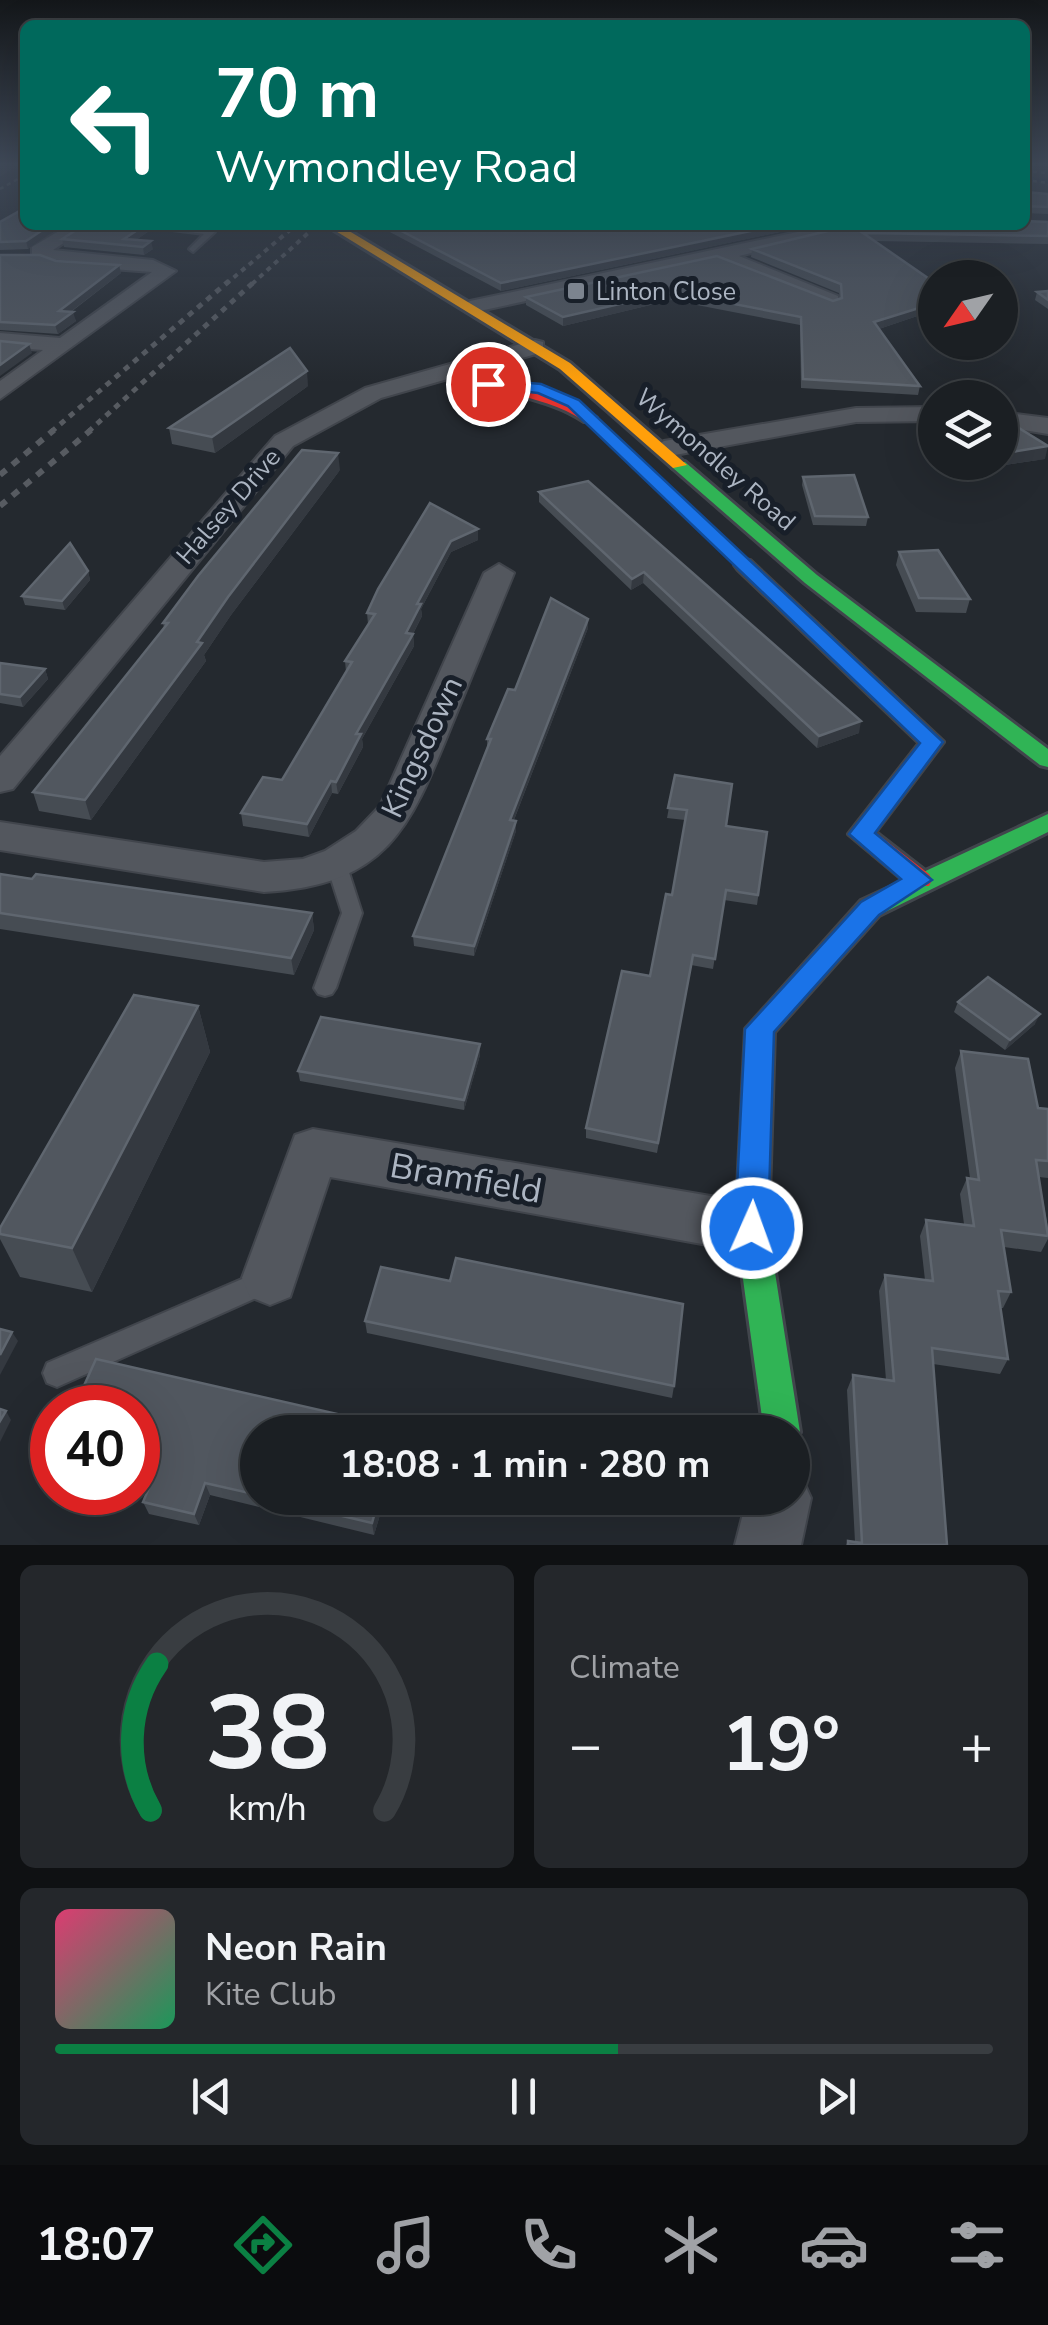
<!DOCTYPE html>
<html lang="en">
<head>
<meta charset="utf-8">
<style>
	body { margin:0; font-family:"Nunito Sans",sans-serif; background:#24272b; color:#f1f3f6; height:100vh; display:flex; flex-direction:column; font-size:38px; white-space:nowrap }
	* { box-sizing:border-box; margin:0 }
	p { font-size:32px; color:#a0a2a6 }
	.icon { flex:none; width:55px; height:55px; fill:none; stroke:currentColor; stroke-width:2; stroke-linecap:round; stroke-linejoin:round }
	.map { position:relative; height:1545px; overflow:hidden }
	.drawer { display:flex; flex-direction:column; gap:20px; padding:20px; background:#0f1113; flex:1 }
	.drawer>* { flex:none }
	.top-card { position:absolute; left:20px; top:20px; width:1010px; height:210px; border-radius:15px; box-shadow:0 10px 40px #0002,0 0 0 2px #393d41; background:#00695c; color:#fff; overflow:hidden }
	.needle { width:65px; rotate:236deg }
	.fabs { position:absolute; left:918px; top:260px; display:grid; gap:20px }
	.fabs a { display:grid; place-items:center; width:100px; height:100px; border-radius:50%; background:#1b1f23; box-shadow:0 10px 40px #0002,0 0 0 2px #393d41; font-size:50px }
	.speed { position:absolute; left:30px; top:1385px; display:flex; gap:20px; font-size:50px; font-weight:700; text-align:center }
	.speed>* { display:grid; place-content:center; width:130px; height:130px; border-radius:50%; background:#1b1f23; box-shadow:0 10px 40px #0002,0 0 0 2px #393d41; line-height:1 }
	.speed .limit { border:15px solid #d22; background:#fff; color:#111 }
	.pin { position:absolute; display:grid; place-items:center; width:85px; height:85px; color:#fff; margin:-42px; border:5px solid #fff; border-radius:50%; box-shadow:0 2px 10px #0007 }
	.me { position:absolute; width:110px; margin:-55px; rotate:2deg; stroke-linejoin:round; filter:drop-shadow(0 0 8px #0008) }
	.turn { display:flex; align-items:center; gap:35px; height:210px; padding:0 30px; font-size:45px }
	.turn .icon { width:130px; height:130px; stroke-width:2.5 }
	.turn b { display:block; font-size:70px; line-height:85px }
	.big { font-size:75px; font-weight:700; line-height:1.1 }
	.drawer .widget { flex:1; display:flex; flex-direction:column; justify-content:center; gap:15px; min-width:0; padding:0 35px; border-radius:15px; background:#24272b }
	.drawer .dial { align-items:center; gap:0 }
	.dial svg { height:260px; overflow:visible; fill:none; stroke:#393d41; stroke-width:7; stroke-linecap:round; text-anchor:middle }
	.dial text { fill:#f1f3f6; stroke:none }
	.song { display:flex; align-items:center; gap:30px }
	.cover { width:120px; height:120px; border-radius:15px; background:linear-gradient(135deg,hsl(340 70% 55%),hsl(150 70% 35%)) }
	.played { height:10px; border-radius:5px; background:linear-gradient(90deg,#0b8043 60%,#393d41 60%) }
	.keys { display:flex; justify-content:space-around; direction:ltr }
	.heat { display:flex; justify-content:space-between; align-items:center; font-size:55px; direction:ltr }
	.drawer .tiles { flex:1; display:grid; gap:20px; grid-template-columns:1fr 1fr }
	.widget:last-child { grid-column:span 2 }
	.trip { position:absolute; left:240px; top:1415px; width:570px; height:100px; border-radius:50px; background:#1b1f23; box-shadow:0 10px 40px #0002,0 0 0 2px #393d41; font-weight:700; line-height:100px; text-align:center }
	.menu { display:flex; height:160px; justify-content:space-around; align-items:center; background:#0b0c0e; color:#a0a2a6 }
	.menu .icon { width:70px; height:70px }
	.menu .active { color:#0b8043 }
	.menu b { font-size:45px; color:#f1f3f6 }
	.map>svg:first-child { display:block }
</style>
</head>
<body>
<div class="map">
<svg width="1048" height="1545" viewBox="0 0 1048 1545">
	<rect width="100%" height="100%" fill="#24292f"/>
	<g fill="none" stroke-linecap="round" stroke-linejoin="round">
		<polygon fill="#152131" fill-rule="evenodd" points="1025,176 1048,179 1048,183 1025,180"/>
		<g stroke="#41454c" stroke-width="4">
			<g id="lane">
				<polygon points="133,225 164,225 215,232 193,252 189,249 204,234"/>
				<polygon points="336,856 343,858 346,863 362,913 336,988 332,994 325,996 318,994 314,988 342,913 326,863 329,858"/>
				<polygon points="265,1269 274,1272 278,1281 274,1290 57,1387 47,1383 43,1373 47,1363"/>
			</g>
		</g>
		<g stroke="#41454c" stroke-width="4">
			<g id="street">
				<polygon points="69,225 91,225 53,250 153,260 176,271 0,399 0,381 43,350 0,347 0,333 60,338 152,272 58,265 32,255 32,247"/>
				<polygon points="831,225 866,225 739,256 838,296 838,304 831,306 717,260 470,313 460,307 470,301"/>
				<polygon points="535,340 543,342 543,352 381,398 293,446 13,789 0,792 0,756 275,436 365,388"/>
				<polygon points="935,407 935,421 856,422 664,457 651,449 664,441 856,408"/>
				<polygon points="1000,412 1048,418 1048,434 1000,426"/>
				<path d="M 499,564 L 514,573 C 494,623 473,672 453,722 C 411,825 390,885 264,892 L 0,850 L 0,822 L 264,862 L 303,859 L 325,851 L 356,831 L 380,806 L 484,573 Z"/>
				<polygon points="313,1129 752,1203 771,1210 779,1228 771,1246 752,1253 330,1177 290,1297 270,1305 250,1297 242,1278 295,1135"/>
				<polygon points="792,1472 801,1476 811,1498 801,1545 735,1545 747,1498 792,1498"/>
			</g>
		</g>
		<g stroke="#41454c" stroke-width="6">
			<g id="fast">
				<polygon points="673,462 685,462 817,575 1048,749 1048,767 1040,765 805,583 673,468"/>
				<polygon points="1048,814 1048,832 879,915 774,1032 768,1228 800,1432 792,1446 792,1432 764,1432 736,1228 746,1029 861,901"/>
			</g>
		</g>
		<g stroke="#41454c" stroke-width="6">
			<polygon id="slow" points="326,225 339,225 570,363 687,465 673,468 560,369"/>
		</g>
		<g stroke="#41454c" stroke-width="6">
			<g id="jam">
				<path d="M 457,362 L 563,397 L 596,418 L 584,421 C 543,393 486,395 450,366 Z"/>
				<polygon points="744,560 750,561 943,742 875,832 929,874 932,880 929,886 911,886 849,834 920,743 738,569 735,565"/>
			</g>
		</g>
		<g stroke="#555b60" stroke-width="2.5" stroke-dasharray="4 4" stroke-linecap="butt">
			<polyline points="1025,171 1048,173"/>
			<polyline points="1025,180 1048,183"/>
			<polyline points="0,189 25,175"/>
		</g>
		<use href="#lane" fill="#53575e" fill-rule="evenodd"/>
		<use href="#street" fill="#53575e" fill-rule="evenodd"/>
		<use href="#fast" fill="#30b455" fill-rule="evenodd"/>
		<use href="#slow" fill="#ff9f0a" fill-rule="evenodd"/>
		<use href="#jam" fill="#e5322d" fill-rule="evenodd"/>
		<g stroke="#575b61" stroke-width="4" stroke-dasharray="5 5" stroke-linecap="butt">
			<polyline points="226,284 290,230"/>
			<polyline points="252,284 317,225"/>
		</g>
		<g stroke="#575b61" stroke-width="5" stroke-dasharray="6 6" stroke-linecap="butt">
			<polyline points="51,432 229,281"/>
			<polyline points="88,432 255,281"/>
		</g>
		<g stroke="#575b61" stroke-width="6" stroke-dasharray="8 8" stroke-linecap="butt">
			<polyline points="0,475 54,430"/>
			<polyline points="0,506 91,430"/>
		</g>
	</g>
	<g fill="#464c53">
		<polygon points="1025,192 1048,194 1048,214 1025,213"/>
		<polygon points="0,222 25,225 63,225 28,249 0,250"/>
		<polygon points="1048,222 1048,244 874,241 935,283 935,310 879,329 920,386 918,395 801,388 800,325 671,300 563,326 526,305 526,297 717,256 833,301 840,299 839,293 751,257 752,249 853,225"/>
		<polygon points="84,225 148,225 149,231 136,240 153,249 144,255 64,247 62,239"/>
		<polygon points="387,225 813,225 501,291 388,231"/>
		<polygon points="0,255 119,265 121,273 71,312 76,321 58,334 0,330"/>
		<polygon points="1048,291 1048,309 1035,300 1037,292"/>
		<polygon points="308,386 215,453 172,444 169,428"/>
		<polygon points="935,426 935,447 925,439 928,427"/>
		<polygon points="1045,459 965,471 954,462 1000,462"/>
		<polygon points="340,470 231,615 204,655 206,661 91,820 39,811 33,792 164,628 163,623"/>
		<polygon points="803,477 868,517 866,526 813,525 802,485"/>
		<polygon points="539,492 859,733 817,748 643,583 631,590 539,502"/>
		<polygon points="430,503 478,540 451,552 421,609 422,616 413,634 414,646 362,739 363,747 338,794 332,793 309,837 243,826 241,813 282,780 346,672 345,661 368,624 367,613"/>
		<polygon points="899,552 970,599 966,613 916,612 896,565"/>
		<polygon points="88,571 90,580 65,610 25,605 22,596"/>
		<polygon points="588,628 514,820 516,831 474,956 414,946 413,936 487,749 487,739 515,690"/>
		<polygon points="0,663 45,669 48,679 23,707 0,703"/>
		<polygon points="675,775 726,826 767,832 757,905 724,900 713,969 691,965 657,1153 586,1138 586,1128 650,976 672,895 685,820 667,818"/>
		<polygon points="0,874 312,913 314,930 294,975 0,929"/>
		<polygon points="958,1002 1035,1024 1005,1050 954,1012"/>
		<polygon points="198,1006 210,1052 92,1292 20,1277 0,1239 0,1228"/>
		<polygon points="961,1051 1038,1108 1048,1109 1048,1178 1039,1177 1048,1228 1048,1239 1041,1252 1004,1247 1011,1292 1003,1308 1000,1308 1008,1359 1000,1374 933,1364 947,1545 846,1545 848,1541 855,1542 847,1390 853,1375 886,1380 879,1291 885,1275 925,1280 920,1236 926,1220 964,1224 960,1194 967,1178 970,1178 955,1068"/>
		<polygon points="480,1055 464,1110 300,1081 298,1071"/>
		<polygon points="365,1321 674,1386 672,1398 367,1333"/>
		<polygon points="138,1408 399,1428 400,1432 258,1432 258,1498 385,1498 374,1535 210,1495 199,1525 149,1514 143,1502 152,1481 138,1477"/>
	</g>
	<g fill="#343940">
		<polygon points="0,165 18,165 0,177"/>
		<polygon points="50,225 63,225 28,249 26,241"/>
		<polygon points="145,225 148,225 149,231 126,247 124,239"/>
		<polygon points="779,225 813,225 501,291 501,283"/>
		<polygon points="151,241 153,249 144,255 143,247"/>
		<polygon points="119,265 121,273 61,319 59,311"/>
		<polygon points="672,292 671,300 563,326 563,317"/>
		<polygon points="935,303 935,310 873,331 874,322"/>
		<polygon points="73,312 76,321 58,334 55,325"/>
		<polygon points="29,344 32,353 0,376 0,365"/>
		<polygon points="307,371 308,386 215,453 212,437"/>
		<polygon points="1048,446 1045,459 965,471 967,462 1000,462 1000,454"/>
		<polygon points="338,453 340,470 231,615 204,655 206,661 91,820 85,800 228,597"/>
		<polygon points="478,529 478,540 451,552 421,609 422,616 407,645 406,633 417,604 451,541"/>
		<polygon points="88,571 90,580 65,610 62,601"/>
		<polygon points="644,572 643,583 631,590 632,579"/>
		<polygon points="588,619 588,628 510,830 510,820"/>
		<polygon points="413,634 414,646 362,739 363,747 338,794 336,782 356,734"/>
		<polygon points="45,669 48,679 23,707 20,697"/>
		<polygon points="861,721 859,733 817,748 819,736"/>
		<polygon points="331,781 332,793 309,837 307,824"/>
		<polygon points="516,821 516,831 474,956 474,946"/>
		<polygon points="312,913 314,930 294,975 291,958"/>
		<polygon points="198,1006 210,1052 92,1292 72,1248"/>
		<polygon points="1040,1014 1035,1024 1005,1050 1010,1040"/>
		<polygon points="480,1044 480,1055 464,1110 464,1100"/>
		<polygon points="12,1332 18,1341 0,1375 0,1355"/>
		<polygon points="6,1411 11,1420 0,1442 0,1421"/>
		<polygon points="205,1483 210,1495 199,1525 194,1514"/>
		<polygon points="379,1498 385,1498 374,1535 372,1523"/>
	</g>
	<g fill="#51575f" stroke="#5f666f" stroke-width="2.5">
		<polygon points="1025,192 1048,194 1048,207 1025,206"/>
		<polygon points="25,208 25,225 50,225 26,241 0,242 0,222"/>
		<polygon points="1025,221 1048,222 1048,236 863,233 935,283 935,303 874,322 920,386 803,379 801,317 672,292 563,317 526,297 717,256 833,301 842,298 841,284 752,249 853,225 1025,225"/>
		<polygon points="84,225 145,225 124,239 151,241 143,247 62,239"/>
		<polygon points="390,225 779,225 501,283"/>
		<polygon points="0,255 40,255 56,261 119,265 59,311 73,312 55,325 0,322"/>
		<polygon points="1048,291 1048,300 1037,292"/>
		<polygon points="0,341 29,344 0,365"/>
		<polygon points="290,348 307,371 212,437 169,428"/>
		<polygon points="1000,417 1001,417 1048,446 1000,454"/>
		<polygon points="302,450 338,453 228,597 197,642 202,643 85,800 33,792 168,623 163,623 198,576"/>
		<polygon points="854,475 868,517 815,516 803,477"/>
		<polygon points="588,481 861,721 819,736 644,572 632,579 539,492"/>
		<polygon points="430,503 478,529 451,541 417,604 421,604 406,633 413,634 356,734 361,734 336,782 331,781 307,824 241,813 263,777 282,780 352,662 345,661 375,614 367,613 378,589"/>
		<polygon points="70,543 88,571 62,601 22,596"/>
		<polygon points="938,550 970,599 919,598 899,552"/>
		<polygon points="551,598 588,619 510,820 516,821 474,946 413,936 491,739 487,739 508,689 515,690"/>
		<polygon points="0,663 45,669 20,697 0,694"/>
		<polygon points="675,775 732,784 726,826 767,832 758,895 726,890 715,959 693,955 658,1143 586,1128 622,971 650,976 666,894 672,895 687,810 668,808"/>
		<polygon points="0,874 32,879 36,874 312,913 291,958 0,913"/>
		<polygon points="988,977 1040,1014 1010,1040 958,1002"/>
		<polygon points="134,995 198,1006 72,1248 0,1234 0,1228"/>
		<polygon points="321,1017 480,1044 464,1100 298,1071"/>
		<polygon points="961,1051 1028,1059 1038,1108 1048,1109 1048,1161 1036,1160 1048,1236 1001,1230 1011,1292 998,1291 1008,1359 932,1348 947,1545 848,1545 848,1541 862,1543 853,1375 894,1381 885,1275 933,1281 926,1220 974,1226 967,1178 979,1180"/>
		<polygon points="456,1258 683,1304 674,1386 365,1321 381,1267 450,1281"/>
		<polygon points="0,1329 12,1332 0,1355"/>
		<polygon points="96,1359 399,1428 397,1432 258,1432 258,1495 205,1483 194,1514 143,1502 156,1471 138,1467 138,1408 74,1408"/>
		<polygon points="0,1409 6,1411 0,1421"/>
		<polygon points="266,1498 379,1498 372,1523"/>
	</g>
	<linearGradient id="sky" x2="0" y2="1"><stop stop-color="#14171a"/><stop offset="0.43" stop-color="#3f4958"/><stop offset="1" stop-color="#3f4958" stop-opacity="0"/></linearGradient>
	<rect width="1048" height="382" fill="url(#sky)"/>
	<polygon fill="#1a73e8" stroke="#114b97" stroke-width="2.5" points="488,379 541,384 579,400 943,742 875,833 932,880 879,915 774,1032 768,1228 763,1239 752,1243 740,1239 735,1228 745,1029 861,902 901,879 849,834 920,743 568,406 538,393 483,387"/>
	<rect fill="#7c848f" stroke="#181f29" stroke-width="4" x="566" y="281" width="20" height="20" rx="5"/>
	<g text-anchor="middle" stroke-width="10" stroke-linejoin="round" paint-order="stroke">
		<g font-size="25" fill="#acb5c2" stroke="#181f29" text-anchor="start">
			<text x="596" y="300">Linton Close</text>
		</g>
		<g font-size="25" fill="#acb5c2" stroke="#181f29">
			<text transform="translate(716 459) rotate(41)" y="9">Wymondley Road</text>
			<text transform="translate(228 506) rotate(-49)" y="9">Halsey Drive</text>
		</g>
		<g font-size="30" fill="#acb5c2" stroke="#181f29">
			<text transform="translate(422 747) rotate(-65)" y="10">Kingsdown</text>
		</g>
		<g font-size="35" fill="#acb5c2" stroke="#181f29">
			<text transform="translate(466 1178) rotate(10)" y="12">Bramfield</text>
		</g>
	</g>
</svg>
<div class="fabs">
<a><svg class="needle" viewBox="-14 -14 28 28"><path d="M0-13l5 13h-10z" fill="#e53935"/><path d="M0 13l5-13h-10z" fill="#a0a2a6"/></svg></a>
<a><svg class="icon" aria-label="layers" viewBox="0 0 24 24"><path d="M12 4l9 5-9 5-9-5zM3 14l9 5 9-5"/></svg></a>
</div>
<div class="speed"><div class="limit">40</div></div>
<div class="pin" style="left:488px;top:384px;background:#d93025"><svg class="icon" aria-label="arrive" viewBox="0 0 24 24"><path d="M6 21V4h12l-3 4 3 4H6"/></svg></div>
<svg class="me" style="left:752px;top:1228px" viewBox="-20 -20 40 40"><circle r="17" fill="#1a73e8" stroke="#fff" stroke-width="3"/><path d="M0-11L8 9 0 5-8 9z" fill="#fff"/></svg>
<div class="trip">18:08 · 1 min · 280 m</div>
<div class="top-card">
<div class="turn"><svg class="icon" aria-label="left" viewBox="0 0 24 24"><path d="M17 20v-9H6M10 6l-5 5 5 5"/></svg><div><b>70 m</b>Wymondley Road</div></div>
</div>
</div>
<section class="drawer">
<div class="tiles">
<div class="widget dial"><svg viewBox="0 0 100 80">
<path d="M14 69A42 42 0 1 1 86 69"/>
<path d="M14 69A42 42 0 0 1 16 24" stroke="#0b8043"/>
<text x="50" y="56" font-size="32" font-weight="700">38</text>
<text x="50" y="72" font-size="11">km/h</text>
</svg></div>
<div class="widget"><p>Climate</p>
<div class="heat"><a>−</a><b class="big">19°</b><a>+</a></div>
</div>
<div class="widget">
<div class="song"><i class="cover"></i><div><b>Neon Rain</b><p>Kite Club</p></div></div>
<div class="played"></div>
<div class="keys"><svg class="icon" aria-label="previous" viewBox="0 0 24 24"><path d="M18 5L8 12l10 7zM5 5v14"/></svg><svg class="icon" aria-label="pause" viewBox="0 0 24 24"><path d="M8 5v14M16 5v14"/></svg><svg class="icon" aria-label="next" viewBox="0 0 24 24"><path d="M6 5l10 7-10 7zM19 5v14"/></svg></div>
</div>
</div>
</section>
<nav class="menu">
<b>18:07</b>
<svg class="icon active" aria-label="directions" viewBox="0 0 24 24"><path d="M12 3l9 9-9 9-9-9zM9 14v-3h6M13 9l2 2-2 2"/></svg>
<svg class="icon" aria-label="music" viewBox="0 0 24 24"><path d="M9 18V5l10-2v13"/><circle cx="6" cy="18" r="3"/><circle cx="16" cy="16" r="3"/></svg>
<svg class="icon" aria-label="phone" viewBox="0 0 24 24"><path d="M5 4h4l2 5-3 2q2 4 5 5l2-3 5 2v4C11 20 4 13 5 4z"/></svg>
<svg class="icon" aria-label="climate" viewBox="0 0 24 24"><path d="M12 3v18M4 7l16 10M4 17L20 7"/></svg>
<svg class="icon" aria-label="car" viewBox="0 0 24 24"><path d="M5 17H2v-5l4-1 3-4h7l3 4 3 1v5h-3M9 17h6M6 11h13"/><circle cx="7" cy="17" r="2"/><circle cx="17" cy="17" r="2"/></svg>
<svg class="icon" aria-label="filters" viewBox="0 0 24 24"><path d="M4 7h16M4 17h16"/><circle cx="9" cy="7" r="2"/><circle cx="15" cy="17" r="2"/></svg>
</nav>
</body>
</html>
